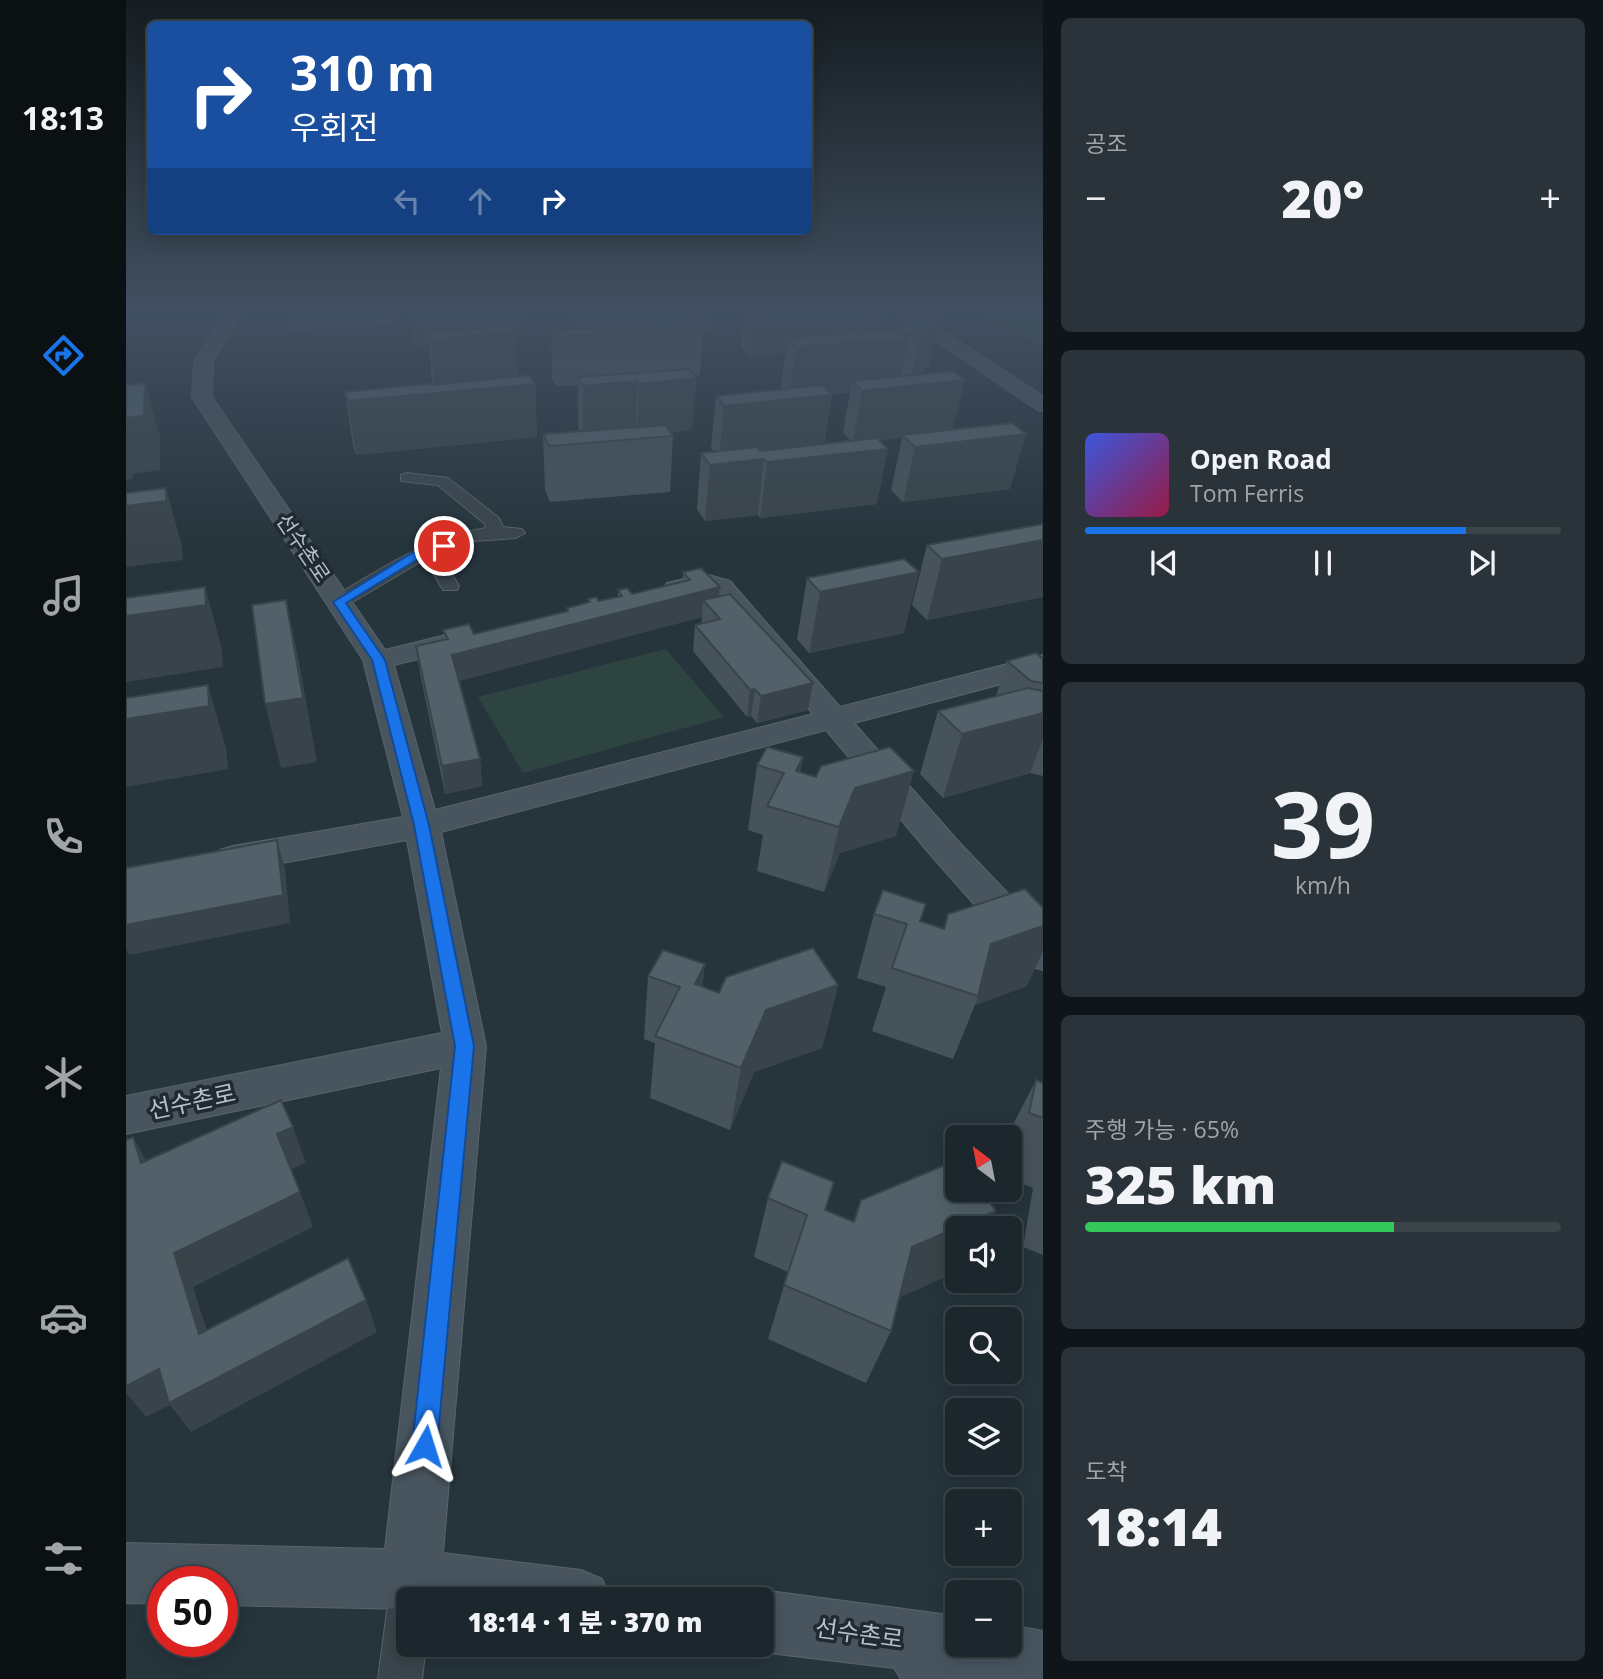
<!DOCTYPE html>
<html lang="ko">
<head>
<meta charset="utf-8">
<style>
	body { margin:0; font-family:"Open Sans","Noto Sans KR",sans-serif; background:#293339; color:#f1f3f6; height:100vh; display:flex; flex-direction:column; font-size:26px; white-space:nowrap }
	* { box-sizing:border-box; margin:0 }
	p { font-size:23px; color:#a0a5aa }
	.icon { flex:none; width:38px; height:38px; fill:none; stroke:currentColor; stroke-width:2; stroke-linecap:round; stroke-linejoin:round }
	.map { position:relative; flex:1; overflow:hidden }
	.drawer { display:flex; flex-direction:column; gap:18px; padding:18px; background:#0f1519; width:560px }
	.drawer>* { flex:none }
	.guide { position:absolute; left:21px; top:21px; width:665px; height:214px; border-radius:10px; box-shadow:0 4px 18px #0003,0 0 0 2px #3a4449; background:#1a4fa0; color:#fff; overflow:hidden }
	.needle { width:46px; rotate:328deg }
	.fabs { position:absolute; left:819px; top:1125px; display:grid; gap:14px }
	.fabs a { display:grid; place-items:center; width:77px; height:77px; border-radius:10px; background:#1c272d; box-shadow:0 4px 18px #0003,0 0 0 2px #3a4449; font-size:35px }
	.speed { position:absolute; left:21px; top:1566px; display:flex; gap:14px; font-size:35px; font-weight:700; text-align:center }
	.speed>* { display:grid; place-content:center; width:91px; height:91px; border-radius:50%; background:#1c272d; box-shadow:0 4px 18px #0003,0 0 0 2px #3a4449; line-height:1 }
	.speed .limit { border:10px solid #d22; background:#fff; color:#111 }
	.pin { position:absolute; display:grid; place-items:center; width:60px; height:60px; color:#fff; margin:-30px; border:4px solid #fff; border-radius:50%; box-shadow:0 2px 7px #0007 }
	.me { position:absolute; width:77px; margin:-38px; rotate:6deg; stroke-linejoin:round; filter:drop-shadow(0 0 5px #0008) }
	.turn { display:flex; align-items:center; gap:24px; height:147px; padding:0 28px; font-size:32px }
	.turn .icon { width:91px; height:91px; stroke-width:2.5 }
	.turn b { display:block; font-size:49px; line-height:60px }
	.lanes { display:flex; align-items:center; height:66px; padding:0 28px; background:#0003; justify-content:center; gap:35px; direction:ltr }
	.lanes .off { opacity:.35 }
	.big { font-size:52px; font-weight:800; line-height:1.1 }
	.drawer .card { flex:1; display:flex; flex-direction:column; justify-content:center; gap:10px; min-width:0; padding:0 24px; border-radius:10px; background:#293339 }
	.drawer .dial { align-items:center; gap:0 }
	.dial b { font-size:91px; line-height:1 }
	.song { display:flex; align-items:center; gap:21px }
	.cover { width:84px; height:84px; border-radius:10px; background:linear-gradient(135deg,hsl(230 70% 55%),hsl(340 70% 35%)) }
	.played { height:7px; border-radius:4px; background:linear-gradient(90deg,#1a73e8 80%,#3a4449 80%) }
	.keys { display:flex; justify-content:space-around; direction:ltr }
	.heat { display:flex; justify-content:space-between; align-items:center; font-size:38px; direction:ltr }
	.charge { height:10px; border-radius:5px; background:linear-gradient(90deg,#34c759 65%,#3a4449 0) }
	.trip { position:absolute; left:270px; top:1587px; width:378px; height:70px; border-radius:10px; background:#1c272d; box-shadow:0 4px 18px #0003,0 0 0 2px #3a4449; font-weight:800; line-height:70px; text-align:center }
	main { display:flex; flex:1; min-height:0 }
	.tab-bar { display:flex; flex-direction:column; width:126px; justify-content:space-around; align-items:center; background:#0b1012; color:#a0a5aa }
	.tab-bar .icon { width:49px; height:49px }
	.tab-bar .active { color:#1a73e8 }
	.tab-bar b { font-size:32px; color:#f1f3f6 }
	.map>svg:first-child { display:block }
</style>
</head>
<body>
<main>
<nav class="tab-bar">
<b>18:13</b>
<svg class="icon active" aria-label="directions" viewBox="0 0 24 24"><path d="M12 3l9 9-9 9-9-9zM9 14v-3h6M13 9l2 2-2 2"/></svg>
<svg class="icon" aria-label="music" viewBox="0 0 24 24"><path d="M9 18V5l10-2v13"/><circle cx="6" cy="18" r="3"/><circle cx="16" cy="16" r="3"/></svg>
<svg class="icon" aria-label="phone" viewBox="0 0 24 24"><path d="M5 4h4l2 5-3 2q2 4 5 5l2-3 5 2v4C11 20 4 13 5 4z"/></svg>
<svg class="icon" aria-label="climate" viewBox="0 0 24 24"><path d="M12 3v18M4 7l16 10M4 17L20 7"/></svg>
<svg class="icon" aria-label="car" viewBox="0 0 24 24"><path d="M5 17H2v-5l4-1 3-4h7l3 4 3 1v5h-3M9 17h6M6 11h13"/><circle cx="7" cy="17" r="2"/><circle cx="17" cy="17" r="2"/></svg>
<svg class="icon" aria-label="filters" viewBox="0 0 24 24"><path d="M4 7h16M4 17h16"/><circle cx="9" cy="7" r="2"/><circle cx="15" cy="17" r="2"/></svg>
</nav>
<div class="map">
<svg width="917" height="1679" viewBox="0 0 917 1679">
	<rect width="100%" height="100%" fill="#26343c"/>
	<g fill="#2e4440">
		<polygon points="854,311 917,311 917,349"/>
		<polygon points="540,649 598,717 397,773 352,697"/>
	</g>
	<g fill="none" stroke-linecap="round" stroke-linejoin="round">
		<g stroke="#58636a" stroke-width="2">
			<g id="street">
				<path d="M 281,473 L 322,478 L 373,518 L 377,527 L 396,529 L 399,533 L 390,538 L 347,541 L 313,553 L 333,586 L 331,590 L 317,590 L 299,559 L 220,606 L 206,606 L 204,602 L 206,598 C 255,568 303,537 360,528 L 359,524 L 312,485 L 275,481 L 275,475 Z"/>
				<polygon points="282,1590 299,1600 282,1600 282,1645 300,1645 296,1679 252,1679 261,1611 267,1596"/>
			</g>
		</g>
		<g stroke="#58636a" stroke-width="2">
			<g id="secondary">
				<path d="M 99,311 L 116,311 L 87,361 L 86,397 L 259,650 L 336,631 L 346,634 L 350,640 L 346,646 L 268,665 L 309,810 L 687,714 L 586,593 C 570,588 556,599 541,595 L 537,589 L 541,583 L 579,574 L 604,581 L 714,707 L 917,655 L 917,673 L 728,723 L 832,841 L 917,930 L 917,970 L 903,966 L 808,859 L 700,730 L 315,832 L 360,1046 L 317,1553 L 455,1570 L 476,1579 L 485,1600 L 282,1600 L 282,1609 L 96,1605 L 96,1582 L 37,1582 L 37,1604 L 0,1603 L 0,1543 L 259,1549 L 315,1068 L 0,1134 L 0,1096 L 316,1033 L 281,840 L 107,872 L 94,868 L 89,859 L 94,850 L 107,846 L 277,817 L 237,660 L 66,397 L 68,361 Z"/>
				<polygon points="766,311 786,311 917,396 917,411 910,409"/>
				<polygon points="635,1590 831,1616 831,1645 884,1645 884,1625 917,1631 917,1679 775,1679 768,1668 635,1652 619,1645 635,1645 635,1600 613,1600"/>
			</g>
		</g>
		<use href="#street" fill="#3a454c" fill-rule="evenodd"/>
		<use href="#secondary" fill="#48555f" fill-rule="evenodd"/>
	</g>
	<g fill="#47535a" fill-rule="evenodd">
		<polygon points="161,311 269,311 271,325 165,330"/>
		<polygon points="284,311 399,311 400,336 389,337 391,376 409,384 411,437 230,455 227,446 219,392 306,383 303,345 290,346 287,339"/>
		<polygon points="448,311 586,311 584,332 577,333 574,375 568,376 570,378 566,430 545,432 547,436 544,492 424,502 419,490 417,434 454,431 452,428 452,385 430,386 426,379 425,330 448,329"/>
		<path d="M 619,311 L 759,311 L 756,328 L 753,331 L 771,329 L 790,313 L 803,365 L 795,374 L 827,430 L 884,489 L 777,502 L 765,490 L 776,438 L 753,440 L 751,504 L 634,518 L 632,515 L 579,521 L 571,509 L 575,453 L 588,452 L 585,448 L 590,396 L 656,389 L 655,388 L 659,353 L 623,356 L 615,347 ZM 724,392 L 717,433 L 725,441 L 698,444 L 706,395 L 705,394 Z"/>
		<polygon points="917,524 917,597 801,620 786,605 801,545"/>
		<polygon points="557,572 593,597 682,710 631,723 625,716 621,717 567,651 569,625 575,624 576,617 333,681 354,759 356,786 319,794 294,673 290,646 318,640 317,630 348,634 441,611 441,608 462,603 462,599 472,601 492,596 492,590 506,594 557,582"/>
		<polygon points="681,578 778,633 683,653 671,639"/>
		<polygon points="917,659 917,776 904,773 817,798 794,774 812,711 870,696 881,661"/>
		<polygon points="631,765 674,772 770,836 714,853 698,892 631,871 637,835 622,830"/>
		<polygon points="748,914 794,922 817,929 822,914 901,986 849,1005 827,1059 746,1031 760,987 731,978"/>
		<polygon points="522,976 593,993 712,985 696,1048 628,1072 604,1130 524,1098 529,1043 518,1039"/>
		<polygon points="910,1080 917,1083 917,1255 897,1247 907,1188 884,1179 884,1138 880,1138"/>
		<polygon points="642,1198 699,1210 727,1222 735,1200 774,1297 765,1331 740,1383 642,1339 662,1272 628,1257"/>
	</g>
	<g fill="#39444a">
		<polygon points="286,311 399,311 400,336 389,337 391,383 309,391 305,340 301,333 303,345 290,346"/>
		<polygon points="627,311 731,311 726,343 736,342 741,311 759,311 756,328 740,342 782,338 773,387 839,380 826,432 776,435 776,438 727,443 736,391 726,381 724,392 663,397 670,347 661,338 659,353 623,356"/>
		<polygon points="814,317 803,365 783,386 794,336"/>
		<polygon points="570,378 566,430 511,436 513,384"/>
		<polygon points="511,381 510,433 457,439 457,386"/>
		<polygon points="19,383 34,436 34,470 7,474 7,479 0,480 0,418"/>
		<polygon points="409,384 411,437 230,455 222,401"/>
		<polygon points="706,395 697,447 593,459 598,406"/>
		<polygon points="900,434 884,489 777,502 789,447"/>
		<polygon points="762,449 751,504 634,518 641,462"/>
		<polygon points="638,459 632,515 579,521 584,465"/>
		<polygon points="40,488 56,546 57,560 0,567 0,506"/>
		<polygon points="917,540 917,597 801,620 816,559"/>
		<polygon points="793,572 778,633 683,653 694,592"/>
		<polygon points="79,587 96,649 97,667 0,682 0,616"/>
		<polygon points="594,587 591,613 577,600 576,617 329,682 326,655"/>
		<polygon points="160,600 173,662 191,762 155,768 139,704"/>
		<polygon points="687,683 682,710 631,723 635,696"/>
		<polygon points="82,685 100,748 102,769 0,787 0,719"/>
		<polygon points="629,689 625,716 621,717 624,690"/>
		<polygon points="917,713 917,739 904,773 817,798 836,734"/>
		<polygon points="677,757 667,813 670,771"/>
		<polygon points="354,759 356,786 319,794 316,766"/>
		<polygon points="788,771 770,836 714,853 698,892 713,827 729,788"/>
		<polygon points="151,840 159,868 164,923 3,955 0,948 0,925"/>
		<polygon points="917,926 917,951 901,986 849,1005 852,996 865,944"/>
		<polygon points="579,964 572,1028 569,984"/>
		<polygon points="712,985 696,1048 628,1072 604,1130 615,1068 640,1010"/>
		<polygon points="167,1127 180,1163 164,1170 151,1134"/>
		<polygon points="7,1137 27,1173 15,1163"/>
		<polygon points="174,1192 187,1227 67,1287 92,1365 73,1334 48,1253"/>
		<polygon points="870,1211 861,1228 831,1228 831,1272 761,1303 786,1247"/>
		<polygon points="240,1300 251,1332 65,1432 44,1405 20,1417 0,1393 0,1386 33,1369"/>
	</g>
	<g fill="#526169" stroke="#39444a" stroke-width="2">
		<polygon points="790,313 814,317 794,336 776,333 782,338 670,347 661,338 771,329"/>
		<polygon points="571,319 577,327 430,337 425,330 475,328"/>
		<polygon points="385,325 389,332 305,340 301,333"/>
		<polygon points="563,369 570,378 513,384 511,381 457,386 452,377"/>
		<polygon points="827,371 839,380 736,391 726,381"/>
		<polygon points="404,375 409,384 222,401 219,392 308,383 308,385"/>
		<polygon points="19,383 18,416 0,418 0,385"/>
		<polygon points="696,385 706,395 598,406 590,396"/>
		<polygon points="886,423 900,434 789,447 776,435"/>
		<polygon points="540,425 547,436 423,446 417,434"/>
		<polygon points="751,438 762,449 641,462 638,459 584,465 575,453 631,447 634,451"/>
		<polygon points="40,488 40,501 0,506 0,493"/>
		<polygon points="917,524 917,540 816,559 801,545"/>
		<polygon points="778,559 793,572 694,592 681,578"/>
		<polygon points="575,568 594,587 326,655 354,759 316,766 290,646 322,639 317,630 343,624 348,634 442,611 441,608 464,602 462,599 471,597 472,601 496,596 492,590 501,588 506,594 564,580 557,572"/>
		<polygon points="79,587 80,605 0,616 0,598"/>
		<polygon points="604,594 687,683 635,696 629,689 624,690 569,625 594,619 577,600"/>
		<polygon points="160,600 177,698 139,704 126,605"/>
		<polygon points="910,653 917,659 917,683 905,681 881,661"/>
		<polygon points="82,685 83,706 0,719 0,698"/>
		<polygon points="902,688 917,691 917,713 836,734 812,711"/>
		<polygon points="641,747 677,757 670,771 690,777 695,766 764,747 788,771 729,788 713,827 641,806 658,773 631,765"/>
		<polygon points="151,840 157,895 0,925 0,868"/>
		<polygon points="899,889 917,908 917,926 865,944 852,996 766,968 781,924 748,914 757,890 800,904 794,921 818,929 822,914"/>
		<polygon points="687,948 712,985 640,1010 615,1068 529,1036 554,987 522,976 537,950 579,964 569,984 593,993 600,977"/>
		<polygon points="910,1080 917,1083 917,1118 903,1113"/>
		<polygon points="155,1100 167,1127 151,1134 174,1192 48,1253 73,1334 222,1258 240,1300 43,1403 33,1369 0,1386 0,1140 7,1137 15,1163"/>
		<polygon points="831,1160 831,1190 855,1190 870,1211 786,1247 765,1331 658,1285 681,1215 642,1198 656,1161 708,1182 699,1210 728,1222 735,1200"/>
	</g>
	<linearGradient id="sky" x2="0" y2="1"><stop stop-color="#151d21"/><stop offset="0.57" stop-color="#415061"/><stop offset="1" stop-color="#415061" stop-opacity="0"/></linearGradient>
	<rect width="917" height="546" fill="url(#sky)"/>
	<polygon fill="#1a73e8" stroke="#114b97" stroke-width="2" points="318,543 322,544 322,549 294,558 220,603 259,660 303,825 348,1046 311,1446 307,1455 299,1459 290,1455 286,1446 329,1046 288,825 246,660 207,602 286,553"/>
	<g text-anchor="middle" stroke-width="7" stroke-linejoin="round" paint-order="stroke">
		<g font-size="21" fill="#b6c0c7" stroke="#1f2a31">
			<text transform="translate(177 548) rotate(56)" y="7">선수촌로</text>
		</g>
		<g font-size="24" fill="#b6c0c7" stroke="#1f2a31">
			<text transform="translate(66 1102) rotate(-12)" y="8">선수촌로</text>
			<text transform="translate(733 1634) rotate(8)" y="8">선수촌로</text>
		</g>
	</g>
</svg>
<div class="fabs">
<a><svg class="needle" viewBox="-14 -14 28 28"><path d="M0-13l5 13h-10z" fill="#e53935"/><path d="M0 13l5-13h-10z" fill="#a0a5aa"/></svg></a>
<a><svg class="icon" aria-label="sound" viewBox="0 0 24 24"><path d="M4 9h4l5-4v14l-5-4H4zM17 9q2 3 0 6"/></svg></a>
<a><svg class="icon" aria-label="search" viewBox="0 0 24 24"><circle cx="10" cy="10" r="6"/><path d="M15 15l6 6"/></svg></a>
<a><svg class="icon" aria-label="layers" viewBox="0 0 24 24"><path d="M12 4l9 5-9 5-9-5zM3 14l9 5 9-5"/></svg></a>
<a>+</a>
<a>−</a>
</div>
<div class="speed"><div class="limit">50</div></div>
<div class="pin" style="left:318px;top:546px;background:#d93025"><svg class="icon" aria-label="arrive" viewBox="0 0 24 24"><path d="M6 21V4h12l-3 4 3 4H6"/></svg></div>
<svg class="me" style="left:299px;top:1446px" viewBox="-20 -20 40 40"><path d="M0-17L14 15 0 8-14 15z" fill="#1a73e8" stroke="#fff" stroke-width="4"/></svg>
<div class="trip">18:14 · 1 분 · 370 m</div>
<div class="guide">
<div class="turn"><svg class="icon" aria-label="right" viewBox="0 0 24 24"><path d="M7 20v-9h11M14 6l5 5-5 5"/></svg><div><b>310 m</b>우회전</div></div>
<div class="lanes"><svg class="icon off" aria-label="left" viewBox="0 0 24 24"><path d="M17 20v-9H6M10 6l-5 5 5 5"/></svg><svg class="icon off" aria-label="ahead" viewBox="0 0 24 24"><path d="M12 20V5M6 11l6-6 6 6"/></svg><svg class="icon" aria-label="right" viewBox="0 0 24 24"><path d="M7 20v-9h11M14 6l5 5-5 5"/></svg></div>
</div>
</div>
<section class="drawer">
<div class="card"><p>공조</p>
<div class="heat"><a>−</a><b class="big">20°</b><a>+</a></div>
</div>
<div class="card">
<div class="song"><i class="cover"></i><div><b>Open Road</b><p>Tom Ferris</p></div></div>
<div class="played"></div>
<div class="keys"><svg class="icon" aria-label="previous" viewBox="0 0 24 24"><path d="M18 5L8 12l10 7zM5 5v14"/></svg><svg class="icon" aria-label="pause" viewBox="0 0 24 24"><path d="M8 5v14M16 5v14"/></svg><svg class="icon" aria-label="next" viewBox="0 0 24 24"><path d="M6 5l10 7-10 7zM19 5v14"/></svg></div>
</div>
<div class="card dial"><b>39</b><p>km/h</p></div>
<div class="card"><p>주행 가능 · 65%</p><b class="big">325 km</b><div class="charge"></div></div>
<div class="card"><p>도착</p><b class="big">18:14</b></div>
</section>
</main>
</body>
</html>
